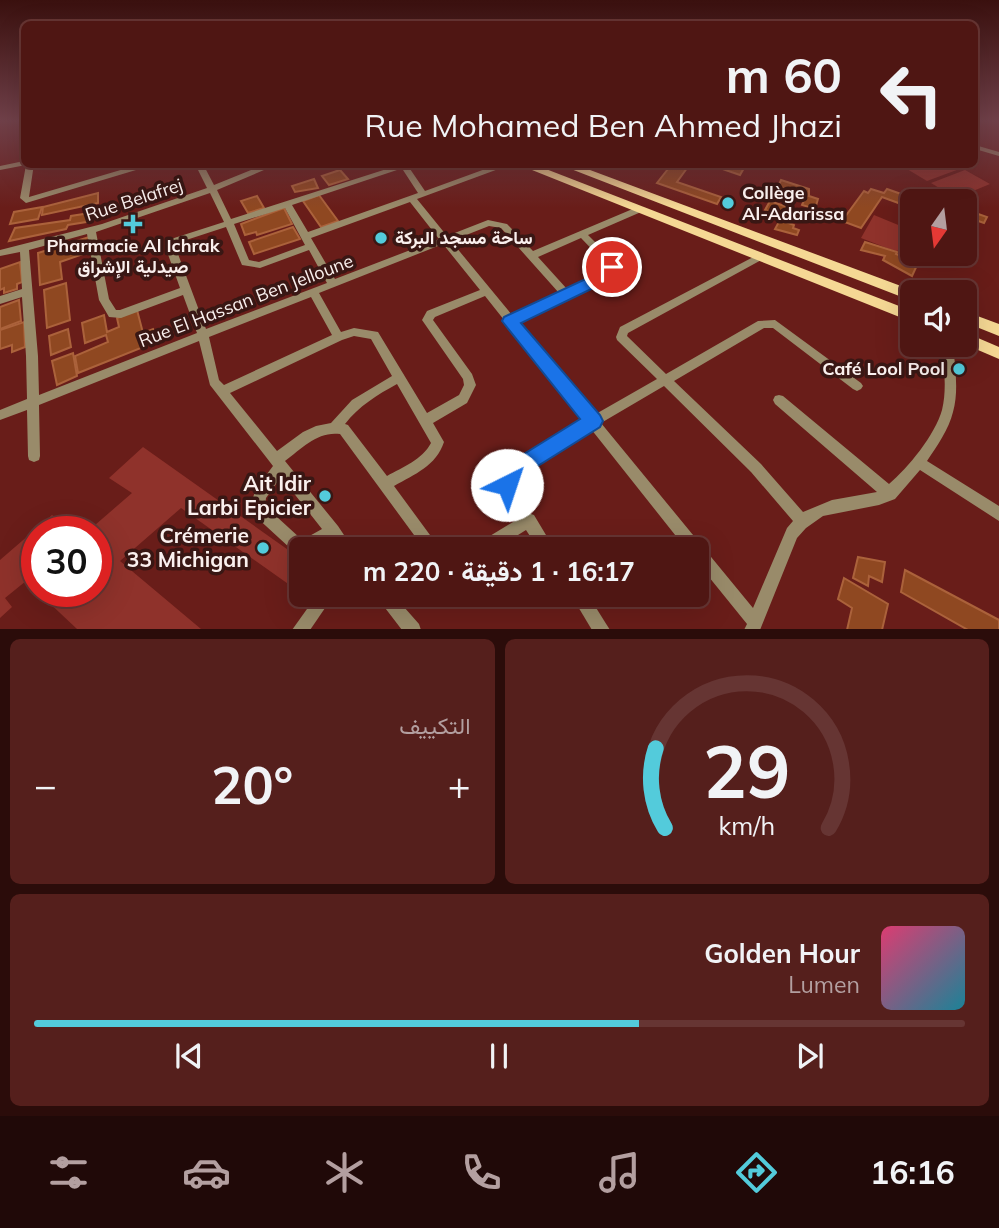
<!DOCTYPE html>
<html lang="ar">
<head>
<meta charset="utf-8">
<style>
	body { margin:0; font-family:Mulish,Vazirmatn,sans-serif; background:#551f1c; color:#f1f3f6; direction:rtl; height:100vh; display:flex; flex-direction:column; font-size:26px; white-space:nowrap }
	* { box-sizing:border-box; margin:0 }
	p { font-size:23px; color:#b39fa0 }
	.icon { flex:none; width:38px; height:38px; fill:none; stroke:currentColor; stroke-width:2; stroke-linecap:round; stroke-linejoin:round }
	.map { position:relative; height:629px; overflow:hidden; direction:ltr }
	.details { display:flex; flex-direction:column; gap:10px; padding:10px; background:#2b0c0a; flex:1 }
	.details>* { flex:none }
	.hud { position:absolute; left:21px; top:21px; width:957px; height:147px; border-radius:10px; box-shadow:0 7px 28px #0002,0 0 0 2px #663533; direction:rtl; background:#4f1613; color:#f1f3f6; overflow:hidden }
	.needle { width:46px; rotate:194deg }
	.controls { position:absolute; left:900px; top:189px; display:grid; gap:14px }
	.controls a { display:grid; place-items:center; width:77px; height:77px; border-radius:10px; background:#4f1613; box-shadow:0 7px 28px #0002,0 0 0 2px #663533; font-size:35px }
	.speed { position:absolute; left:21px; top:516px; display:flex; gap:14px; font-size:35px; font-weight:700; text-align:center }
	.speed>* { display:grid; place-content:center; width:91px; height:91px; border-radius:50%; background:#4f1613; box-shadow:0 7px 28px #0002,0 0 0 2px #663533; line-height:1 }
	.speed .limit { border:10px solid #d22; background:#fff; color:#111 }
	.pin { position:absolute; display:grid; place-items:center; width:60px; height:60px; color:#fff; margin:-30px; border:4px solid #fff; border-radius:50%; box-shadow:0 2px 7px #0007 }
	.me { position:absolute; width:77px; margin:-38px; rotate:41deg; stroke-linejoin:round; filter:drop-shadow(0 0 5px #0008) }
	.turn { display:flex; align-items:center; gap:24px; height:147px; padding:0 21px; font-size:32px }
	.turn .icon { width:91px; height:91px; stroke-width:2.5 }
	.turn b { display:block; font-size:49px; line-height:60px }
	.big { font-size:52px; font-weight:700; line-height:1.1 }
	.details .widget { flex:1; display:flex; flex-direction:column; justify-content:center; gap:10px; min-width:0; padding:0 24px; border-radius:10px; background:#551f1c }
	.details .dial { align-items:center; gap:0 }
	.dial svg { height:182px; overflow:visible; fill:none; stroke:#663533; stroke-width:7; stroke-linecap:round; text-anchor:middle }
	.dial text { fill:#f1f3f6; stroke:none }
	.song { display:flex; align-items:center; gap:21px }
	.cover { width:84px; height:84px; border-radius:10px; background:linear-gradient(135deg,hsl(340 70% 55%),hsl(190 70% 35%)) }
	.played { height:7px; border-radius:4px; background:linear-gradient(90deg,#53cbdb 65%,#663533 65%) }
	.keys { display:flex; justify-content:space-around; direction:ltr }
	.heat { display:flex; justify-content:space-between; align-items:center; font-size:38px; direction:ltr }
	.details .tiles { flex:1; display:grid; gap:10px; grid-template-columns:1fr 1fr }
	.widget:last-child { grid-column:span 2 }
	.trip { position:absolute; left:289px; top:537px; width:420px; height:70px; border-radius:10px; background:#4f1613; box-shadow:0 7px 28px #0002,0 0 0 2px #663533; font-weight:700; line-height:70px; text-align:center; direction:rtl }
	.dock { display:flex; height:112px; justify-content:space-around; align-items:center; background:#200908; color:#b39fa0 }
	.dock .icon { width:49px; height:49px }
	.dock .on { color:#53cbdb }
	.dock b { font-size:32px; color:#f1f3f6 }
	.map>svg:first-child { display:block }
</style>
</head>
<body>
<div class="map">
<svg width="999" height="630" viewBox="0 0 999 630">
	<rect width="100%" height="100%" fill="#691d19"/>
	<g fill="#8f322b">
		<polygon points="906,165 955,165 962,168 927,181 902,166"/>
		<polygon points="965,170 990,184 956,198 931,183"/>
		<polygon points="874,215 908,229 897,252 861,238"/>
		<polygon points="143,447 301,559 301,593 181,508 120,561 201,629 77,629 26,581 5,598 12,607 0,618 0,560 52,515 77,532 37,532 37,592 96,592 96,532 87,532 132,493 109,478"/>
	</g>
	<g fill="#8f4821" stroke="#ab623b" stroke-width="2">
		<polygon points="672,164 690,164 677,182 721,197 717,204 657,183"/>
		<polygon points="708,164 734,164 744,168 740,175"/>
		<polygon points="340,170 348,179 329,185 322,176"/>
		<polygon points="314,179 318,188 295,192 292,186"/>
		<polygon points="781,180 809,189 809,196 818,199 815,209 802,205 806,196 778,187"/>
		<polygon points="871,189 884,193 887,189 921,201 912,201 912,208 882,197 861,228 842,221 864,191 868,193"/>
		<polygon points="98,193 98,203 42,215 43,207"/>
		<polygon points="319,195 338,221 321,227 303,201"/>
		<polygon points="257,196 264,208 248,213 241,201"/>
		<polygon points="770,201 796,210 799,213 798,216 788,213 786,216 778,211 777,214 765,210"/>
		<polygon points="42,207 38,219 10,224 14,212"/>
		<polygon points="284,208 292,224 257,235 256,232 245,235 241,224"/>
		<polygon points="964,209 987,217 984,223 964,216"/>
		<polygon points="90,213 86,222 68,225 66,229 9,241 15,228 70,220 71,216"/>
		<polygon points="780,220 794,225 793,228 799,230 797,235 775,229"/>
		<polygon points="293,227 300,239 254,254 249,242"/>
		<polygon points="89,237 91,249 86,251 86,253 60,262 62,279 40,285 38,253"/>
		<polygon points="865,242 897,252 896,254 918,263 912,276 883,260 885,256 861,250"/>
		<polygon points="935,254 963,254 957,266 944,260 941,266 931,262"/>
		<polygon points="20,262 22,282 17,284 17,289 4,293 4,288 0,290 0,269"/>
		<polygon points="66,283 70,320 47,328 44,290"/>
		<polygon points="19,300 21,321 0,329 0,307"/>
		<polygon points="137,310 143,333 153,329 156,342 78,373 75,356 108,342 106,335 85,343 82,323 104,315 107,332 119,327 117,318"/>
		<polygon points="24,322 25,347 12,352 12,345 0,349 0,330"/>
		<polygon points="68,329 71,347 51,355 49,336"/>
		<polygon points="73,353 77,376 57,385 52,361"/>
		<polygon points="858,557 885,562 882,582 869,576 868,586 853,578"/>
		<polygon points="905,570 999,620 999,630 968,630 901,592"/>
		<polygon points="844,578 888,604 882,630 847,630 852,608 838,599"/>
	</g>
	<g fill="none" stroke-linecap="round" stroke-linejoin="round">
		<g fill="#998b6a" fill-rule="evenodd">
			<polygon points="975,145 999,152 999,156 975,149"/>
			<polygon points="24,161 24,164 34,164 29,197 141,164 156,164 26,203 20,198 26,165 0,170 0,166"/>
			<path d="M 195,164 L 203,164 L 214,185 L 266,164 L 278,164 L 217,190 L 231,219 L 396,166 L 408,166 L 425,191 L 499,164 L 512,164 L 417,199 L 447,236 L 488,220 L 507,224 L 533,251 L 635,208 L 641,208 L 641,212 L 588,235 L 614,261 L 617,271 L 615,273 L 518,322 L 594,415 L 657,379 L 617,340 L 616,337 L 620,327 L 759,254 L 765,254 L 767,256 L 765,258 L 628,333 L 627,336 L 666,374 L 758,321 L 775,320 L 861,383 L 863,386 L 861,389 L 857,391 L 853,389 L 773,328 L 764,328 L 674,381 L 761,464 L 803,512 L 832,500 L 877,492 L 775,404 L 773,400 L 775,396 L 779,395 L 783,396 L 889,484 C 908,468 935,435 942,410 C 947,390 944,366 942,345 L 953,345 C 955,366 959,391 953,412 C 949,429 937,446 927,461 L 999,506 L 999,521 L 920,470 L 895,499 L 879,505 L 823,516 L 806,528 L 797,538 L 760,630 L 744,630 L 747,624 L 696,561 L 696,550 L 687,550 L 591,429 L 527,468 L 515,480 L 515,490 L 531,514 L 534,515 L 555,550 L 539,550 L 526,530 L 494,550 L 473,550 L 475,545 L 518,519 C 513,510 503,501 501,491 C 495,461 563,433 584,421 L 485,296 L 435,317 L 433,320 L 472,374 L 476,385 L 467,403 L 433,423 L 444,442 C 436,466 415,474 394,486 L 441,550 L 425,550 L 340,434 C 318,431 302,448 285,461 L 338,526 L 354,550 L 338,550 L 330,540 L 313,550 L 301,550 L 301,552 L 291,549 L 253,514 C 247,496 263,480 273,466 L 210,385 L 199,341 L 39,405 L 40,456 L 39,460 L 34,462 L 29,460 L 28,456 L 27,410 L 0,420 L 0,410 L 27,399 L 26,356 L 22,297 L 0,304 L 0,296 L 22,289 L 20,252 L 0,256 L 0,250 L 102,224 L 207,188 ZM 397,170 L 403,170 L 418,193 L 308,232 L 292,205 ZM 210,193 L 224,222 L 171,239 L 165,246 L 180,288 L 120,310 L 116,310 L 109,299 L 96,232 ZM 410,202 L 439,239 L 335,279 L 311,238 ZM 285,208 L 305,245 L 259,262 L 249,260 L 234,224 ZM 489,226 L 501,228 L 559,293 L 512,315 L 451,241 ZM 226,227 L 242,265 L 260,268 L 309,250 L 327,283 L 206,329 L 175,246 L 177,243 ZM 87,234 L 99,300 L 109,317 L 121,318 L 183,295 L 197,333 L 39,395 L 38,356 L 29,250 ZM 581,238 L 606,264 L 607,269 L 567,289 L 538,257 ZM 443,244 L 480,290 L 427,311 L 422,320 L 463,379 L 464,385 L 459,395 L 427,413 L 378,332 L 354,328 L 341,332 L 319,293 ZM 311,297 L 332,335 L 224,385 L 219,380 L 209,337 ZM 354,336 L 371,339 L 392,376 L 352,400 L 331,423 L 316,426 L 303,432 L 277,451 L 230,393 L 342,340 ZM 397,384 L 431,443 C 422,460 403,467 387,476 L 348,425 L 345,424 C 359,406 377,395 397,384 ZM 664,386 L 751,472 L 793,521 L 787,528 L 753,608 L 601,423 ZM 281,477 L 322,529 L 304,539 L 300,538 L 265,506 L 266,498 Z"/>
			<polygon points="317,595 334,595 310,630 292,630"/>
			<polygon points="376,595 417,595 414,600 404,607 419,624 421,630 402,630 379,600"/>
			<polygon points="571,595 588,595 610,630 592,630"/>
		</g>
		<g fill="#f5d894" fill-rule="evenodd">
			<polygon points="517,164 533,164 912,311 912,322"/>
			<polygon points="558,164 574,164 917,292 912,292 912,300 907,299"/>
			<polygon points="964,311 999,324 999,336 964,322"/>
			<polygon points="964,332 999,347 999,359 964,344"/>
		</g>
	</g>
	<linearGradient id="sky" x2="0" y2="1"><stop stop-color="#3a100e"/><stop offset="0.58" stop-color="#704049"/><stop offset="1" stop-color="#704049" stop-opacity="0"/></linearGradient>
	<rect width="999" height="208" fill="url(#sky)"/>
	<polygon fill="#1a73e8" stroke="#114b97" stroke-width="2" points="612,262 620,267 614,278 521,323 600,415 603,421 600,427 522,476 514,492 507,495 499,492 496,485 503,467 580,419 502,321 504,317 603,271 607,263"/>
	<g fill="#53cbdb" stroke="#391714" stroke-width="2.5">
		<circle cx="728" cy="203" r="7"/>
		<path d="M129.5 213.5h7v7h7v7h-7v7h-7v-7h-7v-7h7z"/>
		<circle cx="381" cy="238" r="7"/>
		<circle cx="959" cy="369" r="7"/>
		<circle cx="325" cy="496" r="7"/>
		<circle cx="263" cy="548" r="7"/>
	</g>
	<g text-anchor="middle" stroke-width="7" stroke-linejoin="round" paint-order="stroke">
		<g font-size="18" font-weight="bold" fill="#faf0ee" stroke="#391714" text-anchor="start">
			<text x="742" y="199">Collège<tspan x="742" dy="21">Al-Adarissa</tspan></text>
			<text x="395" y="244">ساحة مسجد البركة</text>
			<text x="133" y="252" text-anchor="middle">Pharmacie Al Ichrak<tspan x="133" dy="21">صيدلية الإشراق</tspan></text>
			<text x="945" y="375" text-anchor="end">Café Lool Pool</text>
		</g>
		<g font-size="18" fill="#faf0ee" stroke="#391714">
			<text transform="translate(134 200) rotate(-18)" y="6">Rue Belafrej</text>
			<text transform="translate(246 301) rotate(-21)" y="6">Rue El Hassan Ben Jelloune</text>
		</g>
		<g font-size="21" font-weight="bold" fill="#faf0ee" stroke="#391714" text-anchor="end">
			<text x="311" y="491">Ait Idir<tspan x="311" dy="24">Larbi Epicier</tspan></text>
			<text x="249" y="543">Crémerie<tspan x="249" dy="24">33 Michigan</tspan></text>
		</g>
	</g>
</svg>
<div class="controls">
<a><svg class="needle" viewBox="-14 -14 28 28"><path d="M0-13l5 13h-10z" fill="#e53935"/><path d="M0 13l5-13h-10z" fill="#b39fa0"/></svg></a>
<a><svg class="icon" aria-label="sound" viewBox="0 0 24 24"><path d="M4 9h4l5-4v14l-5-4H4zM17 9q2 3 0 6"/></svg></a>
</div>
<div class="speed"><div class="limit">30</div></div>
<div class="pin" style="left:612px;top:267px;background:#d93025"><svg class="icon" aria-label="arrive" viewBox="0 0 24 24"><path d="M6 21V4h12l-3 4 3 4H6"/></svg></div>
<svg class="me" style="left:507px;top:485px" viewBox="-20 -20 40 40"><circle r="19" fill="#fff"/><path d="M0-13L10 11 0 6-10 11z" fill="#1a73e8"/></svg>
<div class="trip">16:17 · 1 دقيقة · 220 m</div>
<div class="hud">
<div class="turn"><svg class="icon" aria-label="left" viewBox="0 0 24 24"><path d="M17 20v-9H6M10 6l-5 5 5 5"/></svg><div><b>60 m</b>Rue Mohamed Ben Ahmed Jhazi</div></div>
</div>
</div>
<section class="details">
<div class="tiles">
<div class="widget dial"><svg viewBox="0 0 100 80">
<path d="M14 69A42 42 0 1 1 86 69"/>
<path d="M14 69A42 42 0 0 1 10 34" stroke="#53cbdb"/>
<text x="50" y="56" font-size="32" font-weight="700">29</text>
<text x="50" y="72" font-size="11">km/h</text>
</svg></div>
<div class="widget"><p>التكييف</p>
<div class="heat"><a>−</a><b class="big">20°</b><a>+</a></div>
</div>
<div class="widget">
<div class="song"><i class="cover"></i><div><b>Golden Hour</b><p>Lumen</p></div></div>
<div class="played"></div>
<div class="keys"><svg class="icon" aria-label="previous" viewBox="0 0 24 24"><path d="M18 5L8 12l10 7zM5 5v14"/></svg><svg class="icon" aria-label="pause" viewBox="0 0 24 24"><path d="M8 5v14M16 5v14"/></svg><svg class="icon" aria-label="next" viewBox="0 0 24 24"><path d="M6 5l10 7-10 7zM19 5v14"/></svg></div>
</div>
</div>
</section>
<nav class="dock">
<b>16:16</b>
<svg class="icon on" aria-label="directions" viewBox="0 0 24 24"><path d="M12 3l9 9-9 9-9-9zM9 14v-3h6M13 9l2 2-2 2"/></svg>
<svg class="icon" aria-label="music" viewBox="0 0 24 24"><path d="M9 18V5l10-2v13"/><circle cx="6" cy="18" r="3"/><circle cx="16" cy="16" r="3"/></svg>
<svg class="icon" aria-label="phone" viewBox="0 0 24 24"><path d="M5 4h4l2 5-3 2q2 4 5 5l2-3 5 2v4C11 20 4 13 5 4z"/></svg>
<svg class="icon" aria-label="climate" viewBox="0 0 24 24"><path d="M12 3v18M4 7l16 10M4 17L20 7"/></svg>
<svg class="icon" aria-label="car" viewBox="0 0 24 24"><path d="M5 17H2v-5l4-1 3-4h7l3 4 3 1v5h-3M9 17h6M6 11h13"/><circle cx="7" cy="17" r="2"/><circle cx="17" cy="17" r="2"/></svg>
<svg class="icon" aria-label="filters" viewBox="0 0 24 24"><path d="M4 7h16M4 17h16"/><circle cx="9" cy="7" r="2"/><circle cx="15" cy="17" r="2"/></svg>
</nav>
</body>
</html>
